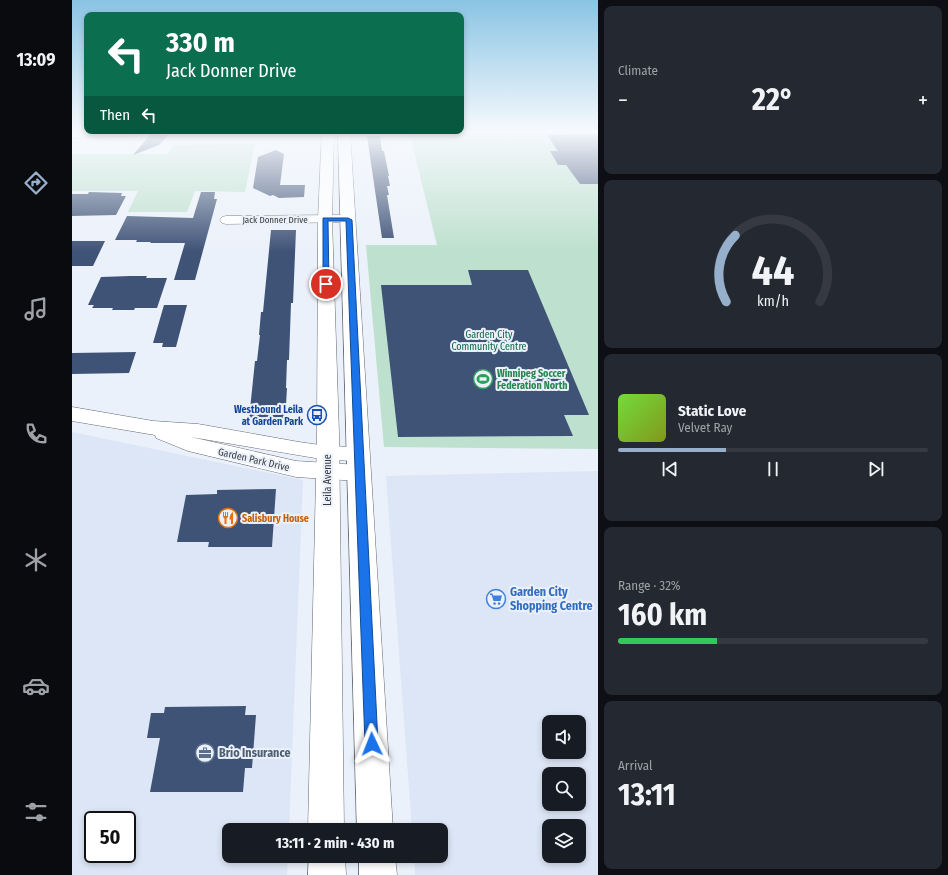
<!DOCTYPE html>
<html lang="en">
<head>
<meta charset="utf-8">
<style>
	body { margin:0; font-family:"Fira Sans Condensed",sans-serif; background:#242831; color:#f1f3f6; height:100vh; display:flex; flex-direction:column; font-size:15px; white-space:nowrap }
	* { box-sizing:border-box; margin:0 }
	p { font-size:13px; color:#9ea1a6 }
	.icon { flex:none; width:22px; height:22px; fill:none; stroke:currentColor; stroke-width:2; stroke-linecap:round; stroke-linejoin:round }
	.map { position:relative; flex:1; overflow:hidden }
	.details { display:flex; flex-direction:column; gap:6px; padding:6px; background:#0d0f14; width:350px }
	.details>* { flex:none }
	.top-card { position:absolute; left:12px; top:12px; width:380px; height:122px; border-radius:8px; box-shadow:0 2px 6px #0003; background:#0b6e4f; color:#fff; overflow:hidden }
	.tools { position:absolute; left:470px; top:715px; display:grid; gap:8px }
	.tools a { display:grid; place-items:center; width:44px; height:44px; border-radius:8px; background:#171b24; box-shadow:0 2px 6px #0003; font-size:20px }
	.speed { position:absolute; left:12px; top:811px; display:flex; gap:8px; font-size:20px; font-weight:700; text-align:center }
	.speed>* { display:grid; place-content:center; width:52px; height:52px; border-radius:50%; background:#171b24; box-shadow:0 2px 6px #0003; line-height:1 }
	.speed .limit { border:2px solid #111; border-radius:6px; background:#fff; color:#111 }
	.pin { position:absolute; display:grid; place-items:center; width:34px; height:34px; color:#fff; margin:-17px; border:2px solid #fff; border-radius:50%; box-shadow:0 1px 4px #0007 }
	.me { position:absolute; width:44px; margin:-22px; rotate:358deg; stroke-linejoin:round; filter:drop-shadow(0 0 3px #0008) }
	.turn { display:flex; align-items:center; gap:14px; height:84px; padding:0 16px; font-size:18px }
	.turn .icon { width:52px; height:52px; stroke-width:2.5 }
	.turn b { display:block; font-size:28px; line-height:34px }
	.then { display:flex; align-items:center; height:38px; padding:0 16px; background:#0003; gap:8px; font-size:15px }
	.big { font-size:30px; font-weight:700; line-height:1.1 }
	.details .card { flex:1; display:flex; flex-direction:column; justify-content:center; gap:6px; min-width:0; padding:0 14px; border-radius:8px; background:#242831 }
	.details .dial { align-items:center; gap:0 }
	.dial svg { height:104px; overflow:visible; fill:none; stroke:#363941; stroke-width:7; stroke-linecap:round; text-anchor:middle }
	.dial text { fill:#f1f3f6; stroke:none }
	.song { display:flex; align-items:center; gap:12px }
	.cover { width:48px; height:48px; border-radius:6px; background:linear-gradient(135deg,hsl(100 70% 55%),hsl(70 70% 35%)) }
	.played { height:4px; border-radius:2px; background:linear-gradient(90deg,#96afca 35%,#363941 35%) }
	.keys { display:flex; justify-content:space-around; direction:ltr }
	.heat { display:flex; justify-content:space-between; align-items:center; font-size:22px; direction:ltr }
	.charge { height:6px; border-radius:3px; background:linear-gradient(90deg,#34c759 32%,#363941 0) }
	.trip { position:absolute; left:150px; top:823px; width:226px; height:40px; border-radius:8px; background:#171b24; box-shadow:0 2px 6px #0003; font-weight:700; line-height:40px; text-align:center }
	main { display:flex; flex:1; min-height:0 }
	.dock { display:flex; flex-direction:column; width:72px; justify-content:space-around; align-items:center; background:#090b0e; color:#9ea1a6 }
	.dock .icon { width:28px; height:28px }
	.dock .active { color:#96afca }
	.dock b { font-size:18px; color:#f1f3f6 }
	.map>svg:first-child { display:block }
</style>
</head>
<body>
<main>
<nav class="dock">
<b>13:09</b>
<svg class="icon active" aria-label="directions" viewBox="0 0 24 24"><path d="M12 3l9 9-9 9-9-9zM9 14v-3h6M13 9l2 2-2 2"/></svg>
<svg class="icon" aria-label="music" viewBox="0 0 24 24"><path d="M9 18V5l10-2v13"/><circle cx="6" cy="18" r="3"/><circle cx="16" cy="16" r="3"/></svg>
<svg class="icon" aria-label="phone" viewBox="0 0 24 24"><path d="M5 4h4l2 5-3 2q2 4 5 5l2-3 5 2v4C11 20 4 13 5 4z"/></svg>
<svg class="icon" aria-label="climate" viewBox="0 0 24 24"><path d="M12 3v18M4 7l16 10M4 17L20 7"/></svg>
<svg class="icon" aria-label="car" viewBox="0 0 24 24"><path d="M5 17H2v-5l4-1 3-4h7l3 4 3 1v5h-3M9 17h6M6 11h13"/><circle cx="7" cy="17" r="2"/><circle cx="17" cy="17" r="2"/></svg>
<svg class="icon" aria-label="filters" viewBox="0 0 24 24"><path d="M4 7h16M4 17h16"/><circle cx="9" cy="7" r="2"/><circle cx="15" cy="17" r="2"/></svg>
</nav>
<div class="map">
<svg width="526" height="875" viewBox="0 0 526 875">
	<rect width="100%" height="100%" fill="#ebf1fa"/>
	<g fill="#dde6f6" fill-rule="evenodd">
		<path d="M 0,432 L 231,480 L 217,830 L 157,830 L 157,856 L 216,856 L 215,875 L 0,875 ZM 21,820 L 55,820 L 55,854 L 21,854 Z"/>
		<path d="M 526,471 L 526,875 L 343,875 L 342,856 L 369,856 L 369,830 L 340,830 L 314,476 ZM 477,722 L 507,722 L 507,752 L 477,752 ZM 477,774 L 507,774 L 507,804 L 477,804 ZM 477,826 L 507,826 L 507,856 L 477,856 Z"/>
	</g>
	<g fill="#bee0ce">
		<polygon points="389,130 526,130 526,449 312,447 294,245 365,245 337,131 389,131"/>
		<polygon points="183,144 173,192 123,191 115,212 56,212 66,191 0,191 0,154 96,154 101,145"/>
	</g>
	<g fill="#3f5377">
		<polygon points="79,134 96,135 87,145 61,155"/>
		<polygon points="526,134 526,184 508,184 494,165 486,165 478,151 486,151 475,135"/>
		<polygon points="295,136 308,136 310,151 312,151 317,176 316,176 318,186 315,186 317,195 315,195 322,238 310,238"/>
		<polygon points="204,150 212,154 208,185 233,185 232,197 207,198 201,195 198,196 181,188 186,157"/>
		<polygon points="17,192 50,193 49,196 54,196 44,215 0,216 0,194 16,194"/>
		<polygon points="129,192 143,192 142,199 145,199 123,280 102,280 113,243 78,243 79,242 64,242 65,240 43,240 55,216 121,218"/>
		<polygon points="199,230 224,230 221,303 219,303 217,360 215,360 214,388 215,388 213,422 194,422 195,418 177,419 183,361 185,361 188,335 187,335 189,312 191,312"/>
		<polygon points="0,241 33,241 21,266 0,266"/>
		<polygon points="396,270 456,270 517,415 492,415 501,436 326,437 309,285 400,285"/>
		<polygon points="58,276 75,276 74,278 95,278 85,308 63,308 62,310 40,310 41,308 20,308 22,305 16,305 29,277"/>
		<polygon points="92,305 115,305 104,347 90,347 91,343 81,343"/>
		<polygon points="64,352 57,373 0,374 0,353"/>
		<polygon points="204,489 200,547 136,547 137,542 105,542 114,495 145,494 145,490"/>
		<polygon points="174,706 173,715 184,715 180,768 173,768 171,792 78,792 88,738 75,738 79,713 92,713 93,707"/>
	</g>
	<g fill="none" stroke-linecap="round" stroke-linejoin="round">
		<g stroke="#62676f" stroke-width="1">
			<g id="minor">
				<polygon points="58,131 59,133 58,135 54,136 0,138 0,132"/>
				<polygon points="276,215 280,216 282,219 280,222 154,224 150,223 148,220 150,217 154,216"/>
				<polygon points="0,407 81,421 126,424 227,442 255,446 286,447 293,449 296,454 293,459 286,461 255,460 119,437 224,461 287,465 294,467 297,473 294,479 287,481 224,477 116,451 84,438 83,435 0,421"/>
			</g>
		</g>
		<g stroke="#62676f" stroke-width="1">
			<g id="major">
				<polygon points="250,131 262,131 260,220 267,434 272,830 236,830 245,434 246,220"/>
				<polygon points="266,131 278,131 321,830 285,830"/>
				<polygon points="237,856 273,856 274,875 236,875"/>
				<polygon points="287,856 323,856 325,875 287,875"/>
			</g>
		</g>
		<use href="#minor" fill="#fff" fill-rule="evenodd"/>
		<use href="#major" fill="#fff" fill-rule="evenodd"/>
	</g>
	<linearGradient id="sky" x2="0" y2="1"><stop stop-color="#8ac4e4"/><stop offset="0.52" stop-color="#f6f9fd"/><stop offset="1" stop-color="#f6f9fd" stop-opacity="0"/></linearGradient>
	<rect width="526" height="252" fill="url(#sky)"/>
	<polygon fill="#1a73e8" stroke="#114b97" points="251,218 276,218 280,220 306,744 304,749 300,751 295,749 293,744 274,221 256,221 257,284 254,286 251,284"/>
	<defs>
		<g id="stadium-ring" transform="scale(1)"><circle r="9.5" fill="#ebf1fa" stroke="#2e9e5b" stroke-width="1.5"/><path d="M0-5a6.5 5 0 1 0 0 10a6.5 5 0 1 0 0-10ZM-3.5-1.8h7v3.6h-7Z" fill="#2e9e5b"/></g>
		<g id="bus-ring" transform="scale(1)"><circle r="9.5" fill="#ebf1fa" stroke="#1a4fb4" stroke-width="1.5"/><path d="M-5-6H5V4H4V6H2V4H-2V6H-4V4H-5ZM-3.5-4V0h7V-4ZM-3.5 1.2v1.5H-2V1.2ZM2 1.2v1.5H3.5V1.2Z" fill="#1a4fb4"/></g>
		<g id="restaurant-ring" transform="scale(1)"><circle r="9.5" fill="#ebf1fa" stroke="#e8710a" stroke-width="1.5"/><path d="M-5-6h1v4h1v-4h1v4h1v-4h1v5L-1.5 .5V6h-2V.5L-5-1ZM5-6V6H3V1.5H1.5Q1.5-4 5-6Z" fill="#e8710a"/></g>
		<g id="supermarket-ring" transform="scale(1)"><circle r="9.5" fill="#ebf1fa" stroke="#3f7fe0" stroke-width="1.5"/><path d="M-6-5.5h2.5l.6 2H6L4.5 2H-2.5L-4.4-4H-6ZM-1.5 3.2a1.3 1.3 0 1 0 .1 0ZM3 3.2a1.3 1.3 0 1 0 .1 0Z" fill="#3f7fe0"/></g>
		<g id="office-ring" transform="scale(1)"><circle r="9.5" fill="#ebf1fa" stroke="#5c6f8a" stroke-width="1.5"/><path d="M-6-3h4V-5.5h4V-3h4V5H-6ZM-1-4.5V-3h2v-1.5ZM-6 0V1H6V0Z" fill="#5c6f8a"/></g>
	</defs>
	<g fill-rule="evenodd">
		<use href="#stadium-ring" x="411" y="379"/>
		<use href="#bus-ring" x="245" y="415"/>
		<use href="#restaurant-ring" x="156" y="518"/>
		<use href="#supermarket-ring" x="424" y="599"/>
		<use href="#office-ring" x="133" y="753"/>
	</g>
	<g text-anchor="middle" stroke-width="4" stroke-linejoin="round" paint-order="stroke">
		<g font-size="9" fill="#383a3d" stroke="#ebf1fa">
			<text x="203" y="223">Jack Donner Drive</text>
		</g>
		<g font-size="10" fill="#0e6645" stroke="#ebf1fa">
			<text x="417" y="338">Garden City<tspan x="417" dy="12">Community Centre</tspan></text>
		</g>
		<g font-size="10" font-weight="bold" fill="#27864d" stroke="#ebf1fa" text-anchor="start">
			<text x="425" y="377">Winnipeg Soccer<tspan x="425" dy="12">Federation North</tspan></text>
		</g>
		<g font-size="10" font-weight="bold" fill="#164399" stroke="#ebf1fa" text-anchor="end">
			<text x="231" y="413">Westbound Leila<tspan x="231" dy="12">at Garden Park</tspan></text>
		</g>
		<g font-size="10" fill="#383a3d" stroke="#ebf1fa">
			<text transform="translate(182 459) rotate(13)" y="4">Garden Park Drive</text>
			<text transform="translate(255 480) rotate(-90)" y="4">Leila Avenue</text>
		</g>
		<g font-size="10" font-weight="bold" fill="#c56008" stroke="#ebf1fa" text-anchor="start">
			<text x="170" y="522">Salisbury House</text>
		</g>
		<g font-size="12" font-weight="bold" fill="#366cbe" stroke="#ebf1fa" text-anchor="start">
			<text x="438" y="596">Garden City<tspan x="438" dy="14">Shopping Centre</tspan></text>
		</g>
		<g font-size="12" font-weight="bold" fill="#4e5e75" stroke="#ebf1fa" text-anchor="start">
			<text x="147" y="757">Brio Insurance</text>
		</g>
	</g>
</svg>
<div class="tools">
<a><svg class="icon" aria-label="sound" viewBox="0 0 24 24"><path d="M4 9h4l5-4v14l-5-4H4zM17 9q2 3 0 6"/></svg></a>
<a><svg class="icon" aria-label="search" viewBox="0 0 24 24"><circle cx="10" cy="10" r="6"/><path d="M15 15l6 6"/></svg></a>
<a><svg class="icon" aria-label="layers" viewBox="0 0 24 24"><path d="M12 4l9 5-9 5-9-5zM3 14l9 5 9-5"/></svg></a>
</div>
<div class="speed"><div class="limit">50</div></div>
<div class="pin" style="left:254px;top:284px;background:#d93025"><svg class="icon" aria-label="arrive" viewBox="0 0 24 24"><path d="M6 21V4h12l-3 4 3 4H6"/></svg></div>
<svg class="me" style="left:300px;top:744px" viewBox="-20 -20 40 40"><path d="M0-17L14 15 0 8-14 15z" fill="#1a73e8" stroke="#fff" stroke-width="4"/></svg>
<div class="trip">13:11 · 2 min · 430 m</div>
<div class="top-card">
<div class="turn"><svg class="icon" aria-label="left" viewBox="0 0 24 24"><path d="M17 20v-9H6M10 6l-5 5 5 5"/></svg><div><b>330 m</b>Jack Donner Drive</div></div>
<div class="then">Then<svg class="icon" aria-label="left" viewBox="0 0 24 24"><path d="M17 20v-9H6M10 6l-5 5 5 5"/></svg></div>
</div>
</div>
<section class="details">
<div class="card"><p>Climate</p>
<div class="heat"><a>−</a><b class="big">22°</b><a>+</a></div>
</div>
<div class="card dial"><svg viewBox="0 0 100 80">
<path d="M14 69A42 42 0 1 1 86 69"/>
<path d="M14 69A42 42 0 0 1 21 18" stroke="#96afca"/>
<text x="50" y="56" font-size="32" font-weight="700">44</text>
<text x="50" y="72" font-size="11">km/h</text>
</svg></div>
<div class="card">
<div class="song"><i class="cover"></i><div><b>Static Love</b><p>Velvet Ray</p></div></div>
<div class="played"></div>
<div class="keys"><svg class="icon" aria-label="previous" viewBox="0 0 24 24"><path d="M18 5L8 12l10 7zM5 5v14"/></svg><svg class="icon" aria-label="pause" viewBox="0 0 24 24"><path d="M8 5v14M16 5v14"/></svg><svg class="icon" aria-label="next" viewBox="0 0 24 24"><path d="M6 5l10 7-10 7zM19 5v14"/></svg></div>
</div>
<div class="card"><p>Range · 32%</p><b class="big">160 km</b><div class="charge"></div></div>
<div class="card"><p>Arrival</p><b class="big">13:11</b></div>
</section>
</main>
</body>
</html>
